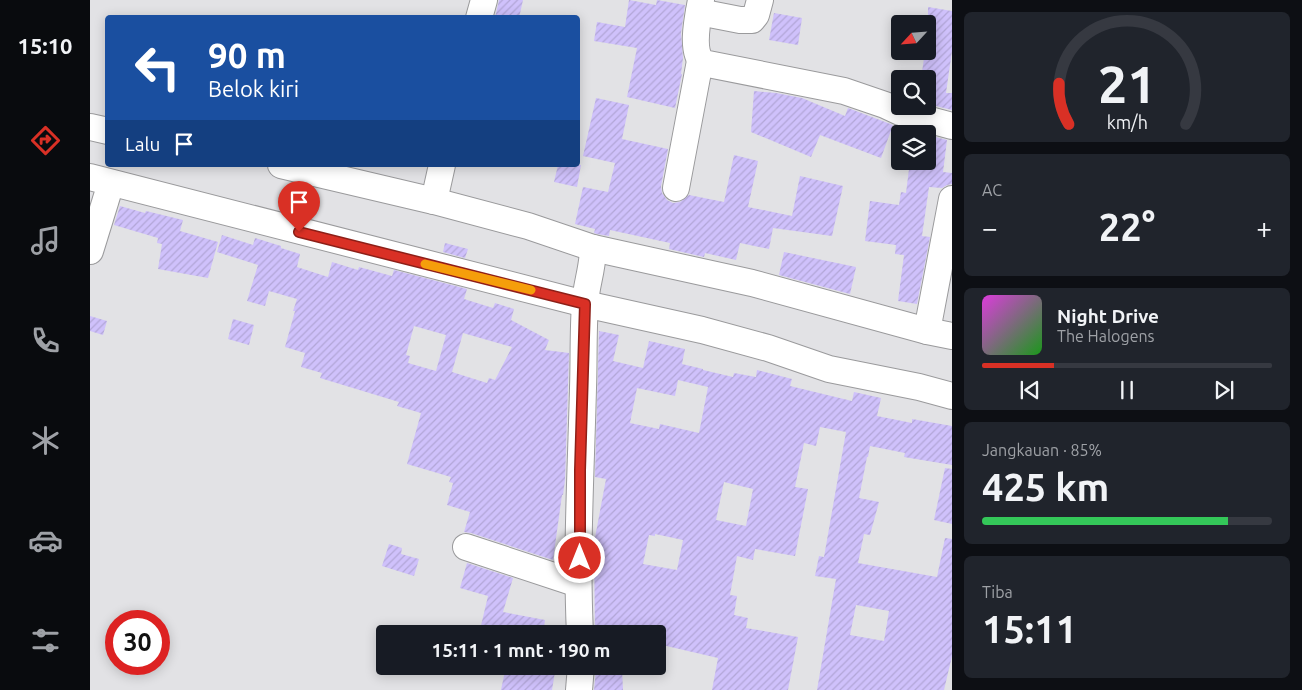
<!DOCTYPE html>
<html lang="id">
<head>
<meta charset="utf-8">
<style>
	body { margin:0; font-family:Ubuntu,sans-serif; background:#20242c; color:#f1f3f6; height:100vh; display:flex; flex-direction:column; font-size:19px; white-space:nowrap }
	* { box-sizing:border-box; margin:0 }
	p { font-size:16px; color:#9ea1a6 }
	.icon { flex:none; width:28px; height:28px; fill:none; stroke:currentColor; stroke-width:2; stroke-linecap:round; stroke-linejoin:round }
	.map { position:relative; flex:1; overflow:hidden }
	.details { display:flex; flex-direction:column; gap:12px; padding:12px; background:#0d0f14; width:350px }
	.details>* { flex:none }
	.guide { position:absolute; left:15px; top:15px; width:475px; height:152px; border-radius:5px; box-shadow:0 2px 12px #0003; background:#1a4fa0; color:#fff; overflow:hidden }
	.needle { width:32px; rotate:244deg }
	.tools { position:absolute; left:801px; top:15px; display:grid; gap:10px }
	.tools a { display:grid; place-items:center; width:45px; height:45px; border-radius:5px; background:#171b24; box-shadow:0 2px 12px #0003; font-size:25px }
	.speed { position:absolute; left:15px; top:610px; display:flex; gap:10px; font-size:25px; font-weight:700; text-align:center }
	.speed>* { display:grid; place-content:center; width:65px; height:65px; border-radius:50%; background:#171b24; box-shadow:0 2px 12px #0003; line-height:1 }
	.speed .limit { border:8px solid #d22; background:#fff; color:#111 }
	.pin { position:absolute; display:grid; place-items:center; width:42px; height:42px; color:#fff; margin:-51px -21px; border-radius:50% 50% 50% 0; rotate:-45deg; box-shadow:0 0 5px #0007 }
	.pin .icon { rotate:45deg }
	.me { position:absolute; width:55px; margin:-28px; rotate:0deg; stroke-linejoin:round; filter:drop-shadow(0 0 4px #0008) }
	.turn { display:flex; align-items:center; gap:18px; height:105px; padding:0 20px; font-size:22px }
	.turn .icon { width:65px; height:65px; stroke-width:2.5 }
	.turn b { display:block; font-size:35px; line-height:42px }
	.then { display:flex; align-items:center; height:48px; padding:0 20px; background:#0003; gap:10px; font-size:19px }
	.big { font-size:38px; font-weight:600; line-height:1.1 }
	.details .widget { flex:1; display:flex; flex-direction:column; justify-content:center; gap:8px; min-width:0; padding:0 18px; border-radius:8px; background:#20242c }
	.details .dial { align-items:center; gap:0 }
	.dial svg { height:130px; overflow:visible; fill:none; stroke:#363941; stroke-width:7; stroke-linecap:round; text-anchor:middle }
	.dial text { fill:#f1f3f6; stroke:none }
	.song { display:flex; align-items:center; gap:15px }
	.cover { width:60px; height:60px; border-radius:8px; background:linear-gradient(135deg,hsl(300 70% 55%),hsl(120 70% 35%)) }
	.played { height:5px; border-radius:2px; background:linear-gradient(90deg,#d93025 25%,#363941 25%) }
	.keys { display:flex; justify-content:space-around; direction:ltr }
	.heat { display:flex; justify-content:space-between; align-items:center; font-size:28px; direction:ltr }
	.charge { height:8px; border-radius:4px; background:linear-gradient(90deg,#34c759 85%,#363941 0) }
	.trip { position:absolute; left:286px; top:625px; width:290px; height:50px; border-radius:5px; background:#171b24; box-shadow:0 2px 12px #0003; font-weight:600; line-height:50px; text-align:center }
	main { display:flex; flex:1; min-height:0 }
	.tabs { display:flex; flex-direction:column; width:90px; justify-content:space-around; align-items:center; background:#090b0e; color:#9ea1a6 }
	.tabs .icon { width:35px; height:35px }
	.tabs .selected { color:#d93025 }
	.tabs b { font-size:22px; color:#f1f3f6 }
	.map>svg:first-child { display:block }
</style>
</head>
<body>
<main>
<nav class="tabs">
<b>15:10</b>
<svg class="icon selected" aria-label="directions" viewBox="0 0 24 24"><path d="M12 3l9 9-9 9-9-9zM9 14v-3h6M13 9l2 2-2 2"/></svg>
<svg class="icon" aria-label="music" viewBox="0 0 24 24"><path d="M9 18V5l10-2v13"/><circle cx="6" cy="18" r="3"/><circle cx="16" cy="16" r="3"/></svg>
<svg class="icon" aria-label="phone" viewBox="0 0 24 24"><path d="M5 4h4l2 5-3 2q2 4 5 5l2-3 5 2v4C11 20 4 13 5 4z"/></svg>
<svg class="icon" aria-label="climate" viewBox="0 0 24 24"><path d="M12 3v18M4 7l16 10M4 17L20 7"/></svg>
<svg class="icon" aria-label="car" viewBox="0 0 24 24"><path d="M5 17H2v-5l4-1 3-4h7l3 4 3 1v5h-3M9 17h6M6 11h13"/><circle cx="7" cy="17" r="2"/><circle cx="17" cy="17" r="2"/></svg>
<svg class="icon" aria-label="filters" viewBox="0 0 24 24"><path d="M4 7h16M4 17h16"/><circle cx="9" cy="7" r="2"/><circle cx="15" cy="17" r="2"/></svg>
</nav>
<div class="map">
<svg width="862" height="690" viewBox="0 0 862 690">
	<defs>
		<pattern id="building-hatch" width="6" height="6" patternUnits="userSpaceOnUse" patternTransform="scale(1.25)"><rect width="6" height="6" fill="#cfc1fb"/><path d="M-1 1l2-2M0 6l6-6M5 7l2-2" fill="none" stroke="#b2a6d7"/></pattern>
	</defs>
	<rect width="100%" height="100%" fill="#e2e2e5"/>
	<g fill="url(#building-hatch)" fill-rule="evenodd">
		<polygon points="409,0 433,0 429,18 405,18"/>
		<polygon points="539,0 566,5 567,0 595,5 591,33 593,58 591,74 592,74 585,108 537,97 547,48 504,41 507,22 535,27"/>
		<polygon points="838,7 862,11 862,51 856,93 862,93 862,110 838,104 838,79 831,79 835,51 838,51"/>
		<polygon points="684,13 712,18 708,45 679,40"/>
		<polygon points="664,91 686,93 712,98 755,116 758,108 803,125 791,158 730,135 721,157 661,132"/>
		<polygon points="506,98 539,105 532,139 578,149 571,186 572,193 577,200 583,203 590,202 599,195 634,202 644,155 668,161 658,207 702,216 710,176 753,186 742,236 683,228 679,249 650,243 646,260 615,253 614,257 579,249 580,243 520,230 519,236 507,234 504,233 505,229 485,224 493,187 518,192 525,163 493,156"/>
		<polygon points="838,135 857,140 853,172 862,173 862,184 857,185 852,188 839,187 832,236 840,237 827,304 808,301 814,255 805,254 806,245 775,241 780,201 809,205 811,192 816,193 820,161 838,161"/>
		<polygon points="468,165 491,165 487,187 464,182"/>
		<polygon points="30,206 55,213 56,211 93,220 90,231 128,242 118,278 68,269 72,244 67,243 68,238 24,225"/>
		<path d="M 132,235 L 163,245 L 165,238 L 191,246 L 191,248 L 210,254 L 207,267 L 238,277 L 242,262 L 268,270 L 269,267 L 302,276 L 304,270 L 377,289 L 374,299 L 403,308 L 405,303 L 424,309 L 421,320 L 459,340 L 455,350 L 479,353 L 475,480 L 473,495 L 472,495 L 463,560 L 381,533 L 374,532 L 380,512 L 357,505 L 363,483 L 359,482 L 361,477 L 317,464 L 331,413 L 307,406 L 309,402 L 230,378 L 232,373 L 211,367 L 215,353 L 195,347 L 205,311 L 203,311 L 207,299 L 179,291 L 175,306 L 157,301 L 168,265 L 127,252 ZM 324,326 L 356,335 L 346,371 L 318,363 L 320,356 L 316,355 ZM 373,333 L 422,347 L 405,380 L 399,378 L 397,383 L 362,372 Z"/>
		<polygon points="355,243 378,249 375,258 353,252"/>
		<polygon points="694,252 766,267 760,294 689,275"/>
		<polygon points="0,316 17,321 13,335 0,331"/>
		<polygon points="143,319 164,325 159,345 138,339"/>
		<path d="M 509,331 L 529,335 L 523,361 L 553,368 L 559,341 L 595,349 L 592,364 L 613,369 L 613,370 L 643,377 L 644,373 L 666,377 L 667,370 L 702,379 L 700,386 L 762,401 L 764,392 L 791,398 L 787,416 L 822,423 L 822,419 L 862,426 L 862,465 L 814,457 L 815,453 L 780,446 L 778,457 L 777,457 L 769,498 L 789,502 L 780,535 L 774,534 L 768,563 L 847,577 L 855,538 L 862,539 L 862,656 L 854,690 L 727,690 L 746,579 L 725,576 L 729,556 L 734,557 L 756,432 L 730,427 L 726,446 L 714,443 L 705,487 L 718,489 L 705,556 L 665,549 L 663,560 L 647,556 L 640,595 L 647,596 L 644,615 L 658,618 L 656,628 L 708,637 L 698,690 L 622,690 L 628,658 L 568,644 L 568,634 L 505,634 L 504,543 L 516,479 L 505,477 ZM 588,380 L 618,387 L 609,433 L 570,424 L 569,429 L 540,423 L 547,388 L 585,396 ZM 634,482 L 663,489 L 656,526 L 626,520 ZM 565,534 L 593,540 L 587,570 L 553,564 L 559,535 L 565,536 ZM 766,605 L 799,611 L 794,641 L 760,635 Z"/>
		<polygon points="855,468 862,469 862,524 844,520"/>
		<polygon points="299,544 312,548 311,554 329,559 324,576 292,566"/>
		<polygon points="377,563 423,578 413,612 455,620 453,634 428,634 409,630 408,634 389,634 398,596 370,588"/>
		<polygon points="416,666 466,666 462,690 411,690"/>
		<polygon points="532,668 533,690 504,690 506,670"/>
	</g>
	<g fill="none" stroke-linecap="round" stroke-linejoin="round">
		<g stroke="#9a9a9c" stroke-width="28">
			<g id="minor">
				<path d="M 611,0 C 608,17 600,51 613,63 L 754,91 L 795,105 L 810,112 L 862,126"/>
				<polyline points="609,12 650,20 662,20 666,15 670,0"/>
				<polyline points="389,18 394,0"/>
				<polyline points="0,127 18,131"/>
				<polyline points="191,165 344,201 438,226 503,248 662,283 837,331 862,336"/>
				<polyline points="0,177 495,304 612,330 678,348 739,369 829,387 862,396"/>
				<polyline points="586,188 610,61"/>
				<polyline points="344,201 352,165"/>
				<polyline points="0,251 21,183"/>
				<polyline points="837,331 862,199"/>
				<polyline points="376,547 488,584"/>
				<path d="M 490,634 C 486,552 491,470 493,388 C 494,360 493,332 495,304 C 496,285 503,268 503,248"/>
				<polyline points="489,690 491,666"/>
			</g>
		</g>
		<use href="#minor" stroke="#fff" stroke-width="26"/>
	</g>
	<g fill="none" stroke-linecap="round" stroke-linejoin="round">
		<g stroke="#8d1f18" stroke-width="12">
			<polyline id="route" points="209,232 495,304 490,470 490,558"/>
		</g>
		<use href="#route" stroke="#d93025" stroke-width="9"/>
		<polyline stroke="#f59e0b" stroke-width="9" points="335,264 441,290"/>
	</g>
</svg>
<div class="tools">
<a><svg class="needle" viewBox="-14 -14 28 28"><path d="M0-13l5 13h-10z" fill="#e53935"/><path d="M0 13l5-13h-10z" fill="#9ea1a6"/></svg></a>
<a><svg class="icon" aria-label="search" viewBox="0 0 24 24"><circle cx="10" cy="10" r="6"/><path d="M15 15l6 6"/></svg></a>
<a><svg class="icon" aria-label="layers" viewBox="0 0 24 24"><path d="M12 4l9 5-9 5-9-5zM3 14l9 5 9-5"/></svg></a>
</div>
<div class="speed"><div class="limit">30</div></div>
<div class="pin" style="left:209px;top:232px;background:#d93025"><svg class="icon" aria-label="arrive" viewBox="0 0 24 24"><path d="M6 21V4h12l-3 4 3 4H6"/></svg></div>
<svg class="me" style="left:490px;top:558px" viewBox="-20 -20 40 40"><circle r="17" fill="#d93025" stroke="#fff" stroke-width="3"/><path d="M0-11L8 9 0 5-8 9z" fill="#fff"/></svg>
<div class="trip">15:11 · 1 mnt · 190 m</div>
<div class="guide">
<div class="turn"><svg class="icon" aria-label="left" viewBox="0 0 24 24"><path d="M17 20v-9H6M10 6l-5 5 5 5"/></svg><div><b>90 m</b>Belok kiri</div></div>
<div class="then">Lalu<svg class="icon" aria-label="arrive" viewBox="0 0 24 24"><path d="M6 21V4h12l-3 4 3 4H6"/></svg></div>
</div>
</div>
<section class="details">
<div class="widget dial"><svg viewBox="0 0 100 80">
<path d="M14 69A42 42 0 1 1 86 69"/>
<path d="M14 69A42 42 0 0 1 8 44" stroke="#d93025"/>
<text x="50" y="56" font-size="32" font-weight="700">21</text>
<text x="50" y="72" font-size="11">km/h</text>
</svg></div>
<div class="widget"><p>AC</p>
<div class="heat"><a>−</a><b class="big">22°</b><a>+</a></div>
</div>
<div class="widget">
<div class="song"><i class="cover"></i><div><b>Night Drive</b><p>The Halogens</p></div></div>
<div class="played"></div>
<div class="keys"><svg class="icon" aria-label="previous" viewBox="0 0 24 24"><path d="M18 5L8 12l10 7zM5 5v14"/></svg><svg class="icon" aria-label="pause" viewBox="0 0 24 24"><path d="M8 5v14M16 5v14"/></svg><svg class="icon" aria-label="next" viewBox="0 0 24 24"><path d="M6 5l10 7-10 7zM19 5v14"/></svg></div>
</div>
<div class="widget"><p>Jangkauan · 85%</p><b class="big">425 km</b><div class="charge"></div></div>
<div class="widget"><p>Tiba</p><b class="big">15:11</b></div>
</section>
</main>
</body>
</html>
